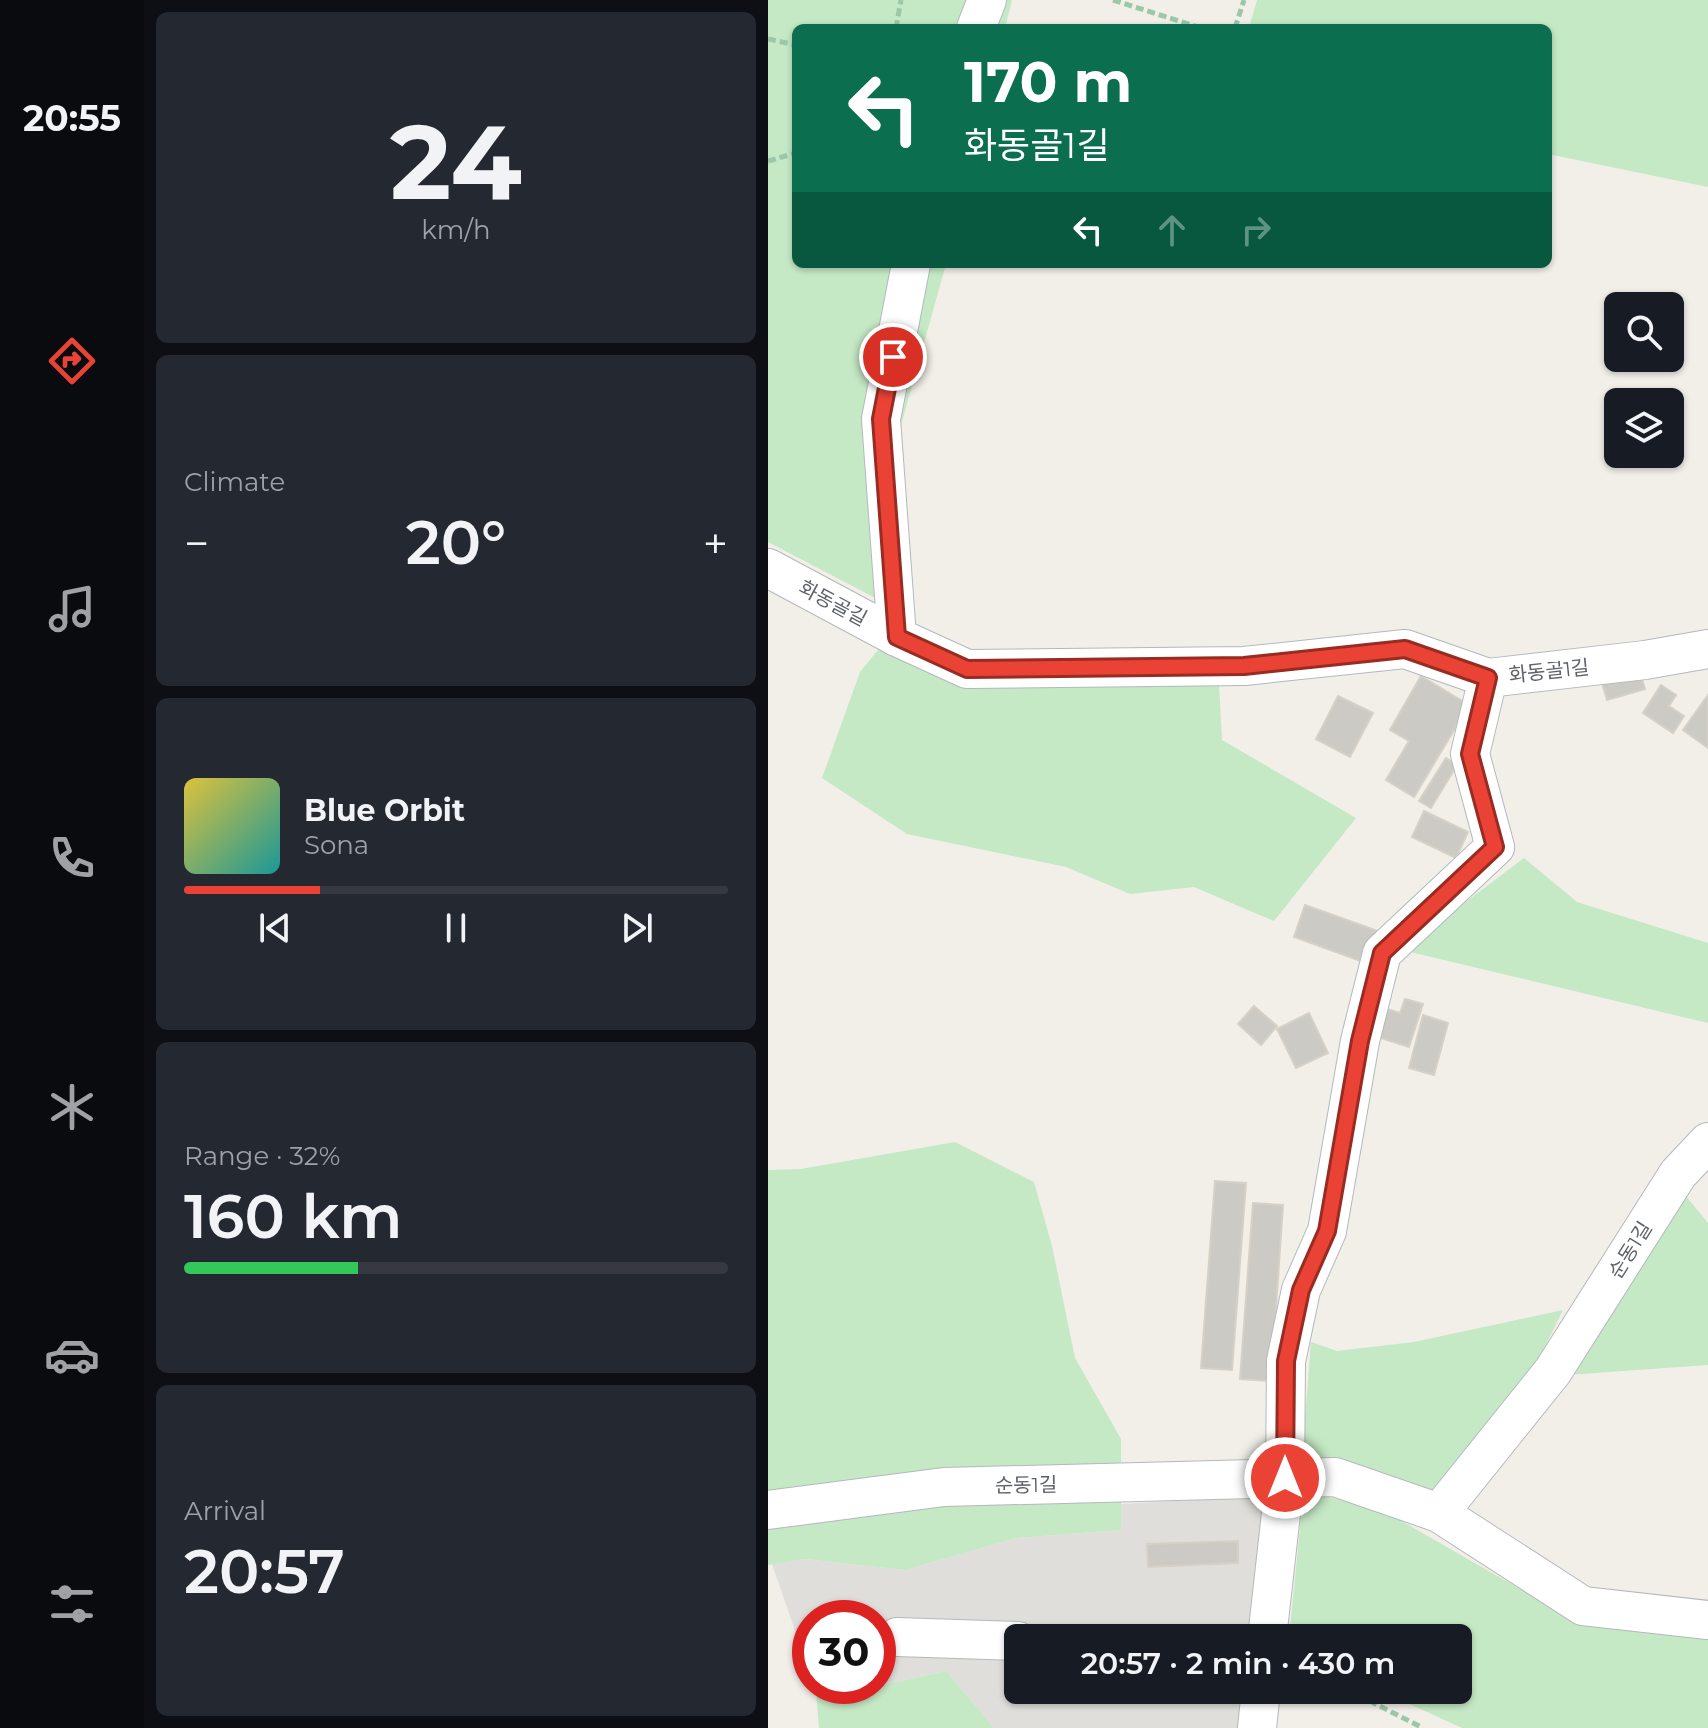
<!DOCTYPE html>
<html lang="en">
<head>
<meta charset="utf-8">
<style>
	body { margin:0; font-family:Montserrat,"Noto Sans KR",sans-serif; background:#242831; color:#f1f3f6; height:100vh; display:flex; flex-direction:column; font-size:30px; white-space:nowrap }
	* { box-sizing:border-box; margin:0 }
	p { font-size:26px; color:#9ea1a6 }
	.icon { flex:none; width:44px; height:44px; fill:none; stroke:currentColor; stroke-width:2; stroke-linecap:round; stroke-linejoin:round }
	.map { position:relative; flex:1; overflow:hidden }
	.sheet { display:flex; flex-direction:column; gap:12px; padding:12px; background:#0d0f14; width:624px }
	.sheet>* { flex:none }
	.banner { position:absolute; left:24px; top:24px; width:760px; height:244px; border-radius:12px; box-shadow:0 2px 6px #0004; background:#0b6e4f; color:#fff; overflow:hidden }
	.tools { position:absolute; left:836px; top:292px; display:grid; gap:16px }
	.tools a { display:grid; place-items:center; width:80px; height:80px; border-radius:12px; background:#171b24; box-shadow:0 2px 6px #0004; font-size:40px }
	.speed { position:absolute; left:24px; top:1600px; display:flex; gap:16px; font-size:40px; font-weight:700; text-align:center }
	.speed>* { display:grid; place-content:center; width:104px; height:104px; border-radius:50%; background:#171b24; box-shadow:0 2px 6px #0004; line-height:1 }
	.speed .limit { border:12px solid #d22; background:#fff; color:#111 }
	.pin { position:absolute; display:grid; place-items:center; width:68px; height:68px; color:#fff; margin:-34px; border:4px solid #fff; border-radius:50%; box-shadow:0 2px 8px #0007 }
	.me { position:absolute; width:88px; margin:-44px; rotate:0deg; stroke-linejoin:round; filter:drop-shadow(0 0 6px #0008) }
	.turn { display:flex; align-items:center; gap:28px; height:168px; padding:0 40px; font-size:36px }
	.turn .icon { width:104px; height:104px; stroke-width:2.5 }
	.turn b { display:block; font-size:56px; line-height:68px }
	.lanes { display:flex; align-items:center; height:76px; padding:0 40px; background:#0003; justify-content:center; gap:40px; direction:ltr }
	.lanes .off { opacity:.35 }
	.big { font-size:60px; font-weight:600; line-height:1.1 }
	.sheet .card { flex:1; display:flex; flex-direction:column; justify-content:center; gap:12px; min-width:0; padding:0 28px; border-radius:12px; background:#242831 }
	.sheet .dial { align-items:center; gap:0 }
	.dial b { font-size:104px; line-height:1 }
	.song { display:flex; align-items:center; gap:24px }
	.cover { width:96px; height:96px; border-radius:12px; background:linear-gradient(135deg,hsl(50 70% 55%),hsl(180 70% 35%)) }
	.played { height:8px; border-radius:4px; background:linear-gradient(90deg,#ea4335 25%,#363941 25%) }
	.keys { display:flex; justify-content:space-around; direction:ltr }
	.heat { display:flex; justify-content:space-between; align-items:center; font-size:44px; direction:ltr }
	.charge { height:12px; border-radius:6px; background:linear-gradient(90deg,#34c759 32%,#363941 0) }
	.trip { position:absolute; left:236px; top:1624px; width:468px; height:80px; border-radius:12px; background:#171b24; box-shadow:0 2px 6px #0004; font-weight:600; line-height:80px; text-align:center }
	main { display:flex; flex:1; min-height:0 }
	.tabs { display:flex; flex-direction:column; width:144px; justify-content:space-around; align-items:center; background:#090b0e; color:#9ea1a6 }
	.tabs .icon { width:56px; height:56px }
	.tabs .selected { color:#ea4335 }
	.tabs b { font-size:36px; color:#f1f3f6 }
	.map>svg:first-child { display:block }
</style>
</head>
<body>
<main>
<nav class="tabs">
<b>20:55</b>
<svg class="icon selected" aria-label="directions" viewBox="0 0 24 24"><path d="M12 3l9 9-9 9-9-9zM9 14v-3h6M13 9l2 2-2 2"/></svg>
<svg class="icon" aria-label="music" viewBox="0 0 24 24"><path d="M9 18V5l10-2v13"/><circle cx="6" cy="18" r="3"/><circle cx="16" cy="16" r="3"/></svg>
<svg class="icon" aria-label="phone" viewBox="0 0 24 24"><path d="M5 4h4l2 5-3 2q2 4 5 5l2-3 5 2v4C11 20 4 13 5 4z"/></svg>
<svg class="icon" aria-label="climate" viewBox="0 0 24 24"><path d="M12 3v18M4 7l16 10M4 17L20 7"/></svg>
<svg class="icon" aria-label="car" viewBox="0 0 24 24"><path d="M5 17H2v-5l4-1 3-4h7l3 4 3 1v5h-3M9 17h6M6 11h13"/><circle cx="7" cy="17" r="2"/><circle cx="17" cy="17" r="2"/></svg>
<svg class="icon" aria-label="filters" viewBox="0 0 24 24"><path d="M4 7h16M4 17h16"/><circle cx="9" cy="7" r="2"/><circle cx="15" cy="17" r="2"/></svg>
</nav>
<section class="sheet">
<div class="card dial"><b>24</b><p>km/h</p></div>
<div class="card"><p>Climate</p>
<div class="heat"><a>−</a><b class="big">20°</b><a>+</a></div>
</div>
<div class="card">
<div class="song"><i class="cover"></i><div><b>Blue Orbit</b><p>Sona</p></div></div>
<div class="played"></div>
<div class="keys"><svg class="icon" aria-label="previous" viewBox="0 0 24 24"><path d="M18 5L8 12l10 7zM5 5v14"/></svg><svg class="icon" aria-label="pause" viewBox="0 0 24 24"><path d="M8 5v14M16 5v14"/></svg><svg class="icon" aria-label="next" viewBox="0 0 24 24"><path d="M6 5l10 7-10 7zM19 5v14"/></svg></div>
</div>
<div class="card"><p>Range · 32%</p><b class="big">160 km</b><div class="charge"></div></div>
<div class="card"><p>Arrival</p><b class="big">20:57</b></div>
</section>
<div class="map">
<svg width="940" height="1728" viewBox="0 0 940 1728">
	<rect width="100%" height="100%" fill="#f1efe8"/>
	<polygon fill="#e0deda" points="494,1496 497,1528 485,1638 250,1638 250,1690 479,1690 475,1728 226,1728 178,1671 110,1686 110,1618 42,1618 42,1674 4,1564 37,1559 137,1570 248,1538 352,1530 353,1504"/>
	<g fill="#c5e8c5">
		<polygon points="0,0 244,0 237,28 28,28 28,264 178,264 130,436 144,617 0,542"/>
		<polygon points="489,0 940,0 940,187 780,154 780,28 481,28"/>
		<polygon points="110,650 216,687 451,685 454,740 588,818 506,921 426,887 362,894 298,867 139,834 54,778 92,672"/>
		<polygon points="756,858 809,902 940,943 940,1023 634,950"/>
		<polygon points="187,1142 266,1182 284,1246 307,1358 353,1439 353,1530 248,1538 137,1570 37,1559 0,1565 0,1170 33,1169"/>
		<polygon points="917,1195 940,1223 940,1365 799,1375"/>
		<polygon points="795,1310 767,1366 665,1494 534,1458 543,1342 569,1351 646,1342"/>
		<polygon points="553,1495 618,1512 816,1626 940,1638 940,1728 694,1728 611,1690 690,1690 690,1638 521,1638 533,1518"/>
		<polygon points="178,1671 226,1728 51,1728 48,1691 110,1686"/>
	</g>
	<g fill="#cccac5" stroke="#d6d1c6" stroke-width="2">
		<polygon points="872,672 877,689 839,700 834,683"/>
		<polygon points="653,676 701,705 646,797 618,780 641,741 622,730"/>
		<polygon points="893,685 908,695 901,706 916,716 905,733 875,713"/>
		<polygon points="940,695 940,748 915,730"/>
		<polygon points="570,696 605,713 582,757 548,739"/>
		<polygon points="678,758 689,765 663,808 651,801"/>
		<polygon points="656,811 700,832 688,858 644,837"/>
		<polygon points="537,905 610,931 598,963 526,937"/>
		<polygon points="637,999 655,1004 641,1047 607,1036 616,1008 632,1013"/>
		<polygon points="486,1006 509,1026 493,1045 470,1024"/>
		<polygon points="541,1013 560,1053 528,1068 509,1029"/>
		<polygon points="655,1015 680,1023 666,1075 641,1068"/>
		<polygon points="447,1181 478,1183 464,1370 433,1368"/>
		<polygon points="485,1203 515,1205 503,1381 472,1379"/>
		<polygon points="470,1541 470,1563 380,1567 379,1544"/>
	</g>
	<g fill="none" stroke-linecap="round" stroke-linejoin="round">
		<g stroke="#b5b8bc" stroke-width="40">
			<g id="minor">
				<polyline points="208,28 219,0"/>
				<polyline points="0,568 129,637 199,669 476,666 637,649 720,678"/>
				<polyline points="129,637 113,419 143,264"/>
				<polyline points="0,1510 176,1487 567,1477 671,1513 815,1606 940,1620"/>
				<polyline points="671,1513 785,1371 910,1174 940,1142"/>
				<polyline points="129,1637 250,1641"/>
				<polyline points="499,1638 517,1478 518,1361 533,1290 559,1231 592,1041 614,953 727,847 702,754 720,678 877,660 940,649"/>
				<polyline points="489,1728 493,1690"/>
			</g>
		</g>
		<g stroke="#9cc7a9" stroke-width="5" stroke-dasharray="8 4" stroke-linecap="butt">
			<polyline points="345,0 433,28"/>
			<polyline points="128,28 133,0"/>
			<polyline points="467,28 476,0"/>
			<polyline points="0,39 28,45"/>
			<polyline points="0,161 28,153"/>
			<polyline points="580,1690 655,1728"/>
		</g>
		<use href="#minor" stroke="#fff" stroke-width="38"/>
	</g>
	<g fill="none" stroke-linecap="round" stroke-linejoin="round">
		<g stroke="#982c22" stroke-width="20">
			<polyline id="route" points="125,357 113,419 129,637 199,669 476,666 637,649 720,678 702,754 727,847 614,953 592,1041 559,1231 533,1290 518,1361 517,1478"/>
		</g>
		<use href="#route" stroke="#ea4335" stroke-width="14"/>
	</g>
	<g text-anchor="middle" stroke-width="7" stroke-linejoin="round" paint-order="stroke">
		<g font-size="20" fill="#5f6368" stroke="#fff">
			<text transform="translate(65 603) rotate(28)" y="7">화동골길</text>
			<text transform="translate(781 671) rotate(-6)" y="7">화동골1길</text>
			<text transform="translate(862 1250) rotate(-58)" y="7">순동1길</text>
			<text transform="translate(258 1485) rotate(-1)" y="7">순동1길</text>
		</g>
	</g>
</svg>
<div class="tools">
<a><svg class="icon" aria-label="search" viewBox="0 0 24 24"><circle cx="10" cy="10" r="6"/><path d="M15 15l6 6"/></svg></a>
<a><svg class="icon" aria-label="layers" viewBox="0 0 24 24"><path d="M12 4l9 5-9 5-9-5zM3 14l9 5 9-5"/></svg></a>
</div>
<div class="speed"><div class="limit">30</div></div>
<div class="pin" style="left:125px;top:357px;background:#d93025"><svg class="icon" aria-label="arrive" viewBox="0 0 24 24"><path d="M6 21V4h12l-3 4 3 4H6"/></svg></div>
<svg class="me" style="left:517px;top:1478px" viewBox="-20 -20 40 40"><circle r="17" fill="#ea4335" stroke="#fff" stroke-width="3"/><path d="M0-11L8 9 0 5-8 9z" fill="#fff"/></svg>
<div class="trip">20:57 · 2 min · 430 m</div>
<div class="banner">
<div class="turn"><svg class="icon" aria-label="left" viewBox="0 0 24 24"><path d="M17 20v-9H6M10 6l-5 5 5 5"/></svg><div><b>170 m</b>화동골1길</div></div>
<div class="lanes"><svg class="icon" aria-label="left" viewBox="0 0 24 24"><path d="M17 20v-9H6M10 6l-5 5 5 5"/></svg><svg class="icon off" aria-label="ahead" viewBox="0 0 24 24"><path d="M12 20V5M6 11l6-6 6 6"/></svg><svg class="icon off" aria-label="right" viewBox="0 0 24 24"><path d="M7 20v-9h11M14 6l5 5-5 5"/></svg></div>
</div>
</div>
</main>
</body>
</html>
